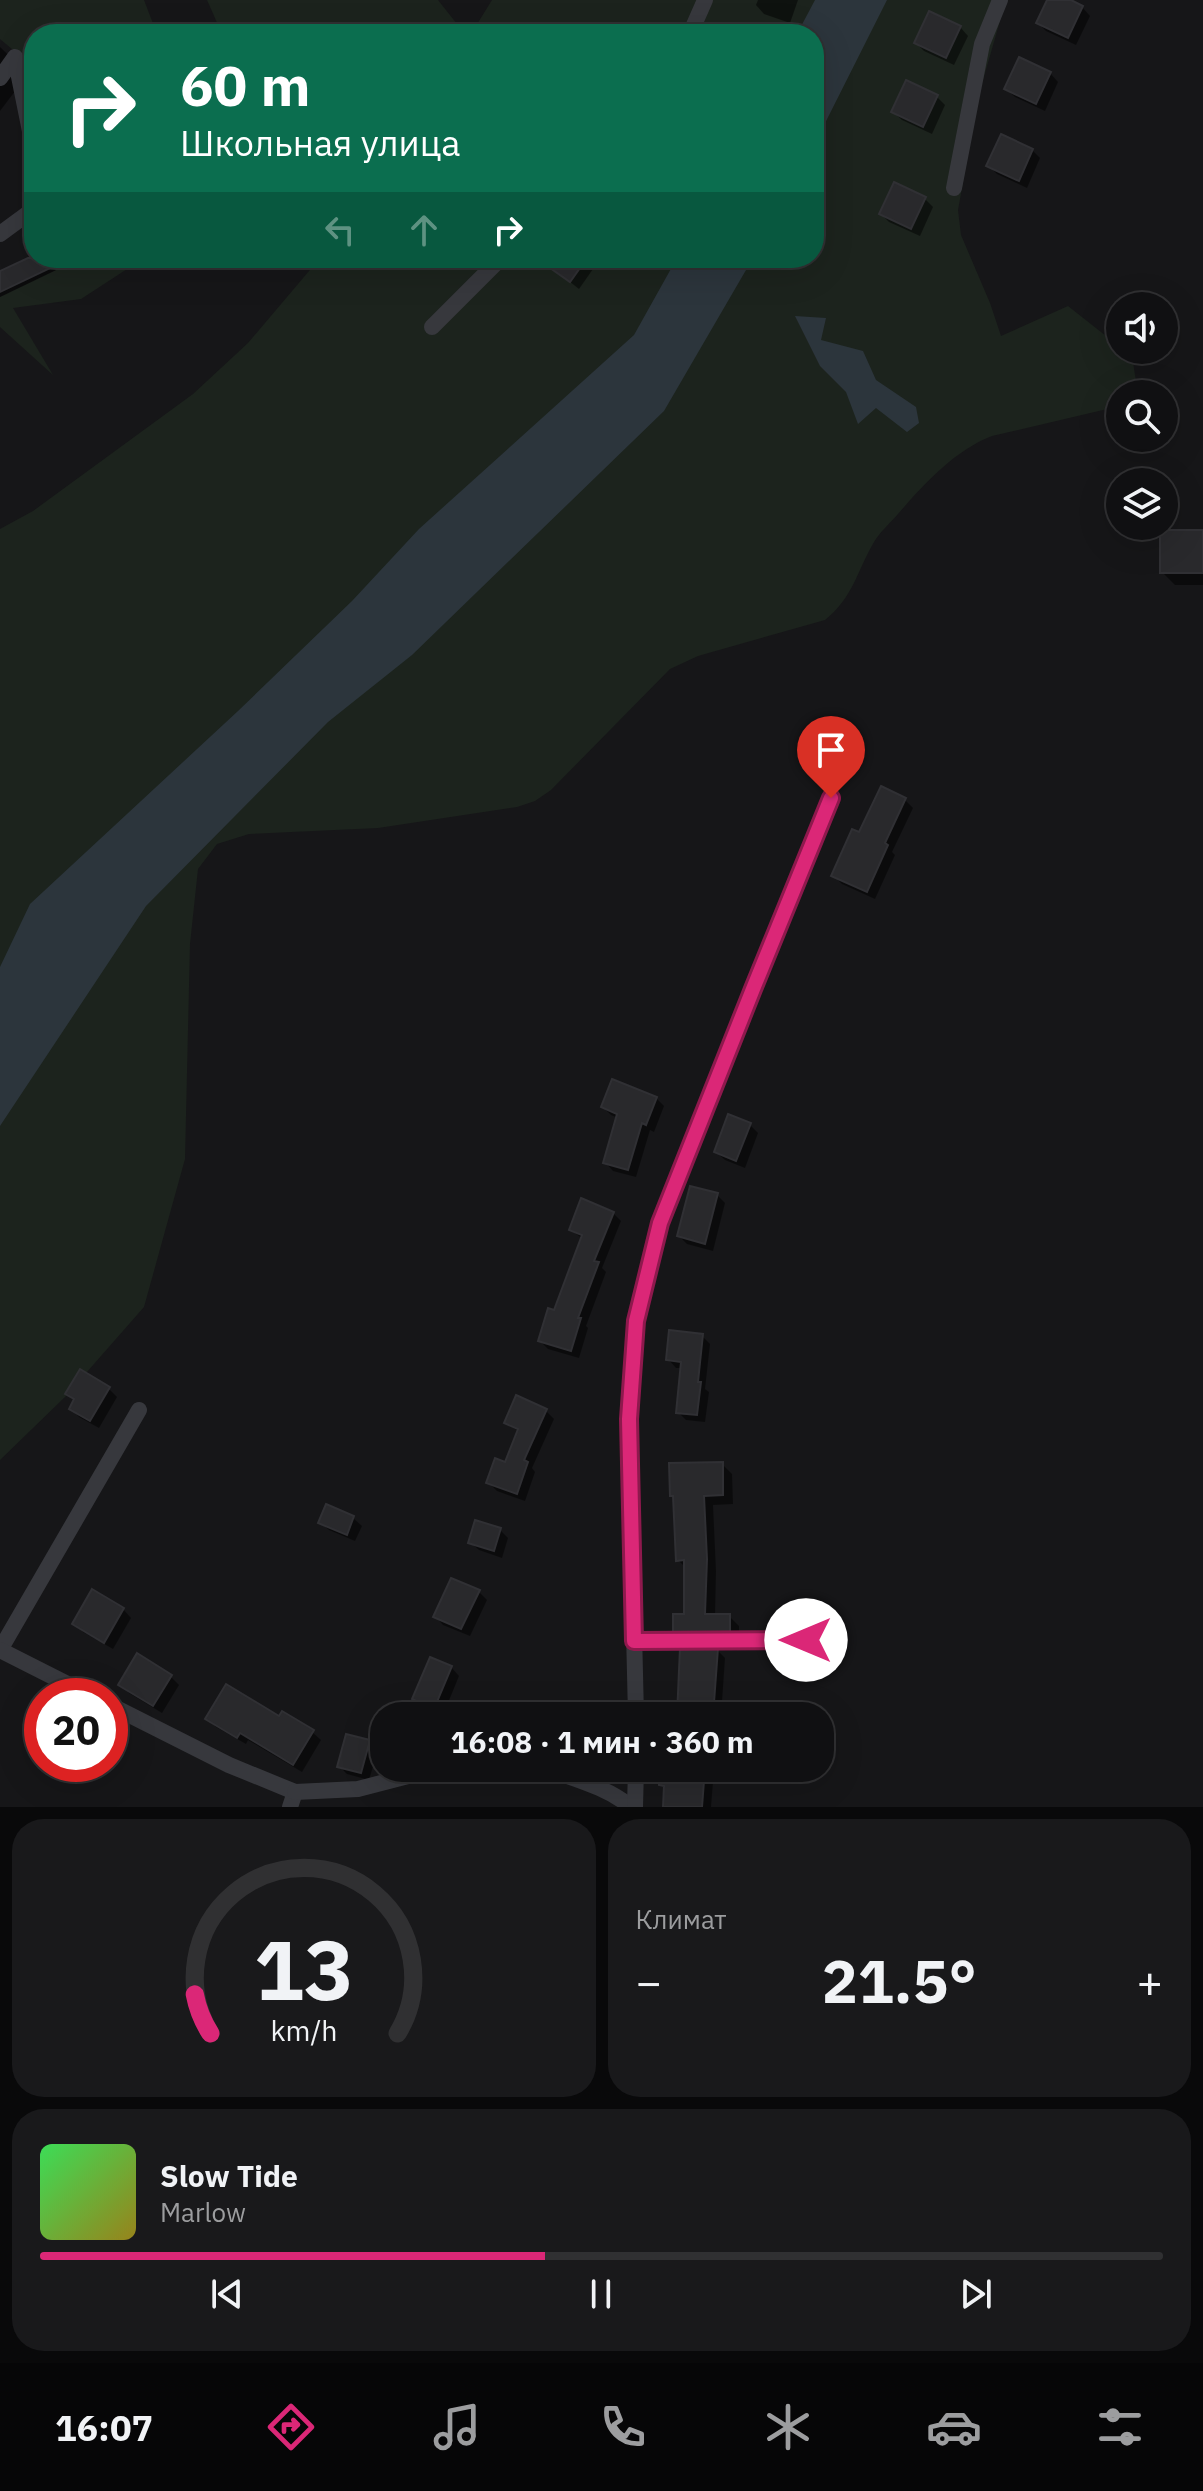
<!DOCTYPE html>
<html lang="ru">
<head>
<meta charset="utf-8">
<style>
	body { margin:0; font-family:"IBM Plex Sans",sans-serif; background:#19191b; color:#f1f3f6; height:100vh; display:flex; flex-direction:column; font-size:30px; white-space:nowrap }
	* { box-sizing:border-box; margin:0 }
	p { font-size:26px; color:#9c9d9f }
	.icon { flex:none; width:44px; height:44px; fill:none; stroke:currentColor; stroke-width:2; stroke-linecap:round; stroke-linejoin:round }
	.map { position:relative; height:1807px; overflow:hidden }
	.panel { display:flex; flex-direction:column; gap:12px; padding:12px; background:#09090a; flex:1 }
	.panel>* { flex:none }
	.hud { position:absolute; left:24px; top:24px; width:800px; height:244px; border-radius:32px; box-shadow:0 8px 32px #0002,0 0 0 2px #303032; background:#0b6e4f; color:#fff; overflow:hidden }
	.fabs { position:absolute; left:1106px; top:292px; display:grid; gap:16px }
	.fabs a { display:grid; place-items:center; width:72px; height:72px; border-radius:50%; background:#101012; box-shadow:0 8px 32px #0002,0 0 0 2px #303032; font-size:40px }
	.speed { position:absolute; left:24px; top:1678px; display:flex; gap:16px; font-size:40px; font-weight:700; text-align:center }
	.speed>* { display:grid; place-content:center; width:104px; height:104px; border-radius:50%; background:#101012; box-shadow:0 8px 32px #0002,0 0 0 2px #303032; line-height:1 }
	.speed .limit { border:12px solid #d22; background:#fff; color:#111 }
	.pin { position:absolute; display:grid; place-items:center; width:68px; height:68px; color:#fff; margin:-82px -34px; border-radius:50% 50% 50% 0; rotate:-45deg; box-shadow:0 0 8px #0007 }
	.pin .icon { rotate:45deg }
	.me { position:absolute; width:88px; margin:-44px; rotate:270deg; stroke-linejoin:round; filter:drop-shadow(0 0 6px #0008) }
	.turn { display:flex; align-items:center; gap:28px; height:168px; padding:0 24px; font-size:36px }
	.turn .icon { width:104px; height:104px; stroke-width:2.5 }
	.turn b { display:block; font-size:56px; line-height:68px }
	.lanes { display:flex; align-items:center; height:76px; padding:0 24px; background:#0003; justify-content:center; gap:40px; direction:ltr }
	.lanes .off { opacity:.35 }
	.big { font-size:60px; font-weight:700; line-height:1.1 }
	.panel .widget { flex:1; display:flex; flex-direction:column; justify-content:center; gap:12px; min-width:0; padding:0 28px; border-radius:32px; background:#19191b }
	.panel .dial { align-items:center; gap:0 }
	.dial svg { height:208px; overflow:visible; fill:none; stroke:#303032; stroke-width:7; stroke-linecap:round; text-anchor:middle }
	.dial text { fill:#f1f3f6; stroke:none }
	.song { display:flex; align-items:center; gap:24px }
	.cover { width:96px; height:96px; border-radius:12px; background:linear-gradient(135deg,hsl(130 70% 55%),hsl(50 70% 35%)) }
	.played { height:8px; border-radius:4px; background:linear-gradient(90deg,#db2777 45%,#303032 45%) }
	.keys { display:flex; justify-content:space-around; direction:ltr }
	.heat { display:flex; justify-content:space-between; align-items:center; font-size:44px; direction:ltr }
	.panel .tiles { flex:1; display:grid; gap:12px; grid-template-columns:1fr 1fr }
	.widget:last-child { grid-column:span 2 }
	.trip { position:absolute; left:370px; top:1702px; width:464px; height:80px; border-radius:32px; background:#101012; box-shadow:0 8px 32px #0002,0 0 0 2px #303032; font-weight:700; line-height:80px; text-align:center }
	.dock { display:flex; height:128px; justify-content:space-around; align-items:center; background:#060607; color:#9c9d9f }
	.dock .icon { width:56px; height:56px }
	.dock .selected { color:#db2777 }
	.dock b { font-size:36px; color:#f1f3f6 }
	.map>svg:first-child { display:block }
</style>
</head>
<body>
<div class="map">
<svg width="1203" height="1807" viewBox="0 0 1203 1807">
	<rect width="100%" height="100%" fill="#161618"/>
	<g fill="#1c231d">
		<polygon points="0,0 144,0 157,34 34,34 34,49 18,54 0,39"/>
		<polygon points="207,0 438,0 465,34 222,34"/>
		<path d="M 492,0 L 1006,0 L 979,94 L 958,210 L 961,235 L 990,303 L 1001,336 L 1068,306 L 1120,347 L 1120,350 L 1124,350 L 1132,356 L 1138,394 L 1120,394 L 1120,406 L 992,436 C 955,450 923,485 898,514 C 890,523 880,532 874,542 C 857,571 853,598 825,620 L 698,656 L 670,669 L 551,790 L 535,801 L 517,807 L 378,828 L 249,834 L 217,844 L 198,869 L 190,944 L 185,1159 L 144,1307 L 65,1397 L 0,1460 L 0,529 L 33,511 L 193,394 L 248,343 L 320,258 L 814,258 L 814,34 L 471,34 Z"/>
		<polygon points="81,258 144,258 81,299 13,308 53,375 0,327 0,297"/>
	</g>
	<g fill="#2c353c">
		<polygon points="815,0 887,0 814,145 814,34 797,34"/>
		<polygon points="677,258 753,258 664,411 412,655 328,722 146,906 0,1126 0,967 30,904 238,711 352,601 419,529 634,335"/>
		<polygon points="795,316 826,318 821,340 863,351 876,380 916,407 919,423 907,432 876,408 858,424 846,392 820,366"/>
	</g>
	<g fill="#0007">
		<polygon points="758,0 798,0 790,23 764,14 756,5"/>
		<polygon points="1049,0 1066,0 1082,7 1090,16 1076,45 1046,31 1038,23"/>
		<polygon points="960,27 968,36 954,65 924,51 916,43"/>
		<polygon points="0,47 28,74 0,111"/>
		<polygon points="34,54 34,76 29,56"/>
		<polygon points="1050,73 1058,82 1045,111 1015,97 1006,89"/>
		<polygon points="937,97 945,105 932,134 902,120 893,112"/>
		<polygon points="1032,150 1040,158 1027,188 997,174 989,166"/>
		<polygon points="925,199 933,207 920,236 889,222 881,214"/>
		<polygon points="34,257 81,258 0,297 0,273"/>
		<polygon points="555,258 581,258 593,269 579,289 550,266"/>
		<polygon points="1203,532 1203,585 1175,585 1162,572"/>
		<polygon points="905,800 913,808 892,852 895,855 875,899 842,884 834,876 860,835"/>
		<polygon points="656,1098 664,1106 654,1132 650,1130 636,1177 613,1171 605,1162 618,1118 611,1115 603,1107"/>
		<polygon points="750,1125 758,1133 745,1168 725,1160 716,1152"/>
		<polygon points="717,1195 725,1203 713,1251 687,1244 679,1236"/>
		<polygon points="613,1213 621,1221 602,1268 606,1272 586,1326 588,1328 579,1358 548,1349 540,1341 555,1313 583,1239 571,1230"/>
		<polygon points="702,1336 710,1344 705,1389 709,1392 705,1422 686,1420 678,1412 683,1368 676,1368 668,1359"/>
		<polygon points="81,1372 109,1389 117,1397 99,1428 79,1417 71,1408 75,1401 68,1394"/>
		<polygon points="546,1411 554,1419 532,1468 535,1472 525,1501 497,1491 488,1482 507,1464 519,1432 506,1422"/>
		<polygon points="722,1464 732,1474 733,1504 713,1505 716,1571 715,1616 729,1616 739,1626 739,1642 685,1642 675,1632 686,1616 686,1568 678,1560 676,1499 672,1495"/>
		<polygon points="353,1518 362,1526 355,1541 329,1530 320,1522"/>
		<polygon points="500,1530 508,1538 502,1558 479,1550 470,1542"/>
		<polygon points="479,1592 487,1600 470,1636 443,1625 435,1616"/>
		<polygon points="123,1609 131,1618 113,1649 83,1632 74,1624"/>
		<polygon points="717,1650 725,1658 721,1716 678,1716"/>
		<polygon points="451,1667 459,1676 443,1715 423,1707 414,1699"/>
		<polygon points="170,1676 179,1685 162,1713 129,1693 121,1684"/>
		<polygon points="280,1718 312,1732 321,1740 302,1772 248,1740 246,1744 216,1727 208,1719"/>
		<polygon points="369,1742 378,1750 369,1780 347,1774 339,1766"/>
		<polygon points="662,1768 714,1768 711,1807 665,1807 666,1789 661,1784"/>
	</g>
	<g fill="#29292c" stroke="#303034" stroke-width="2">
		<polygon points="1047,0 1071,0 1083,6 1068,38 1036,23"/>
		<polygon points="929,11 961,26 946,58 914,43"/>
		<polygon points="1019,57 1051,72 1036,104 1004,89"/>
		<polygon points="906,80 938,95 923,127 891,112"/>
		<polygon points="1001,134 1033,149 1019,181 986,166"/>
		<polygon points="894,182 926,197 911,229 879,214"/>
		<polygon points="28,258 71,258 0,292 0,271"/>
		<polygon points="536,258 587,258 570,282"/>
		<rect x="1160" y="530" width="43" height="43"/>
		<polygon points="881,786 906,798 885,843 888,845 867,892 831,876 852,829 859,832"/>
		<polygon points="612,1079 657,1097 646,1125 642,1123 628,1170 603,1163 617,1114 601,1107"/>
		<polygon points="728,1114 751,1123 736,1161 714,1152"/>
		<polygon points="690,1186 718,1193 705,1244 677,1236"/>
		<polygon points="581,1198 614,1212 594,1261 599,1262 578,1318 581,1318 571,1351 538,1341 548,1308 554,1310 582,1235 569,1230"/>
		<polygon points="669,1330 703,1334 698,1382 701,1382 697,1415 676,1413 681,1362 666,1360"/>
		<polygon points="80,1369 110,1387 90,1421 69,1409 74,1399 65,1394"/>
		<polygon points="516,1395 547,1409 524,1460 528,1462 517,1494 486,1483 495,1458 505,1462 518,1429 504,1423"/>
		<polygon points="723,1462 723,1495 704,1496 707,1559 705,1614 730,1614 730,1633 673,1633 673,1614 684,1614 684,1560 676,1561 673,1496 670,1496 669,1463"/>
		<polygon points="326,1504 354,1516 347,1535 318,1523"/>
		<polygon points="475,1520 501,1528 494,1551 468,1543"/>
		<polygon points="451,1578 480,1590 461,1629 433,1617"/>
		<polygon points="92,1589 124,1608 104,1643 72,1624"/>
		<polygon points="680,1648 718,1648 713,1716 677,1716"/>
		<polygon points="137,1653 172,1675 153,1706 118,1685"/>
		<polygon points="430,1657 452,1666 434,1709 412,1699"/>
		<polygon points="226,1684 279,1716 282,1711 314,1730 293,1765 240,1733 237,1738 205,1719"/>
		<polygon points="346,1734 370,1740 361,1773 337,1767"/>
		<polygon points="660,1768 705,1768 702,1807 663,1807 664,1786 659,1785"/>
	</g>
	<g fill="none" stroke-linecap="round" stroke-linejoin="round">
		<polyline stroke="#37383d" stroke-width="8" points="635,1641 806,1640"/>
		<g stroke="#37383d" stroke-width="16">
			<polyline points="690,34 705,0"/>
			<polyline points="0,78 15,57 34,151"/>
			<polyline points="954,188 982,44 1000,0"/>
			<polyline points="0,234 34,209"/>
			<polyline points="432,327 501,258"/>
			<polyline points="0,1650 139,1410"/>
			<polyline points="0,1650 91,1696"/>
			<polyline points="110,1705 229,1765 295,1792 290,1807"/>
			<polyline points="636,1716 629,1419 636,1321 660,1223 831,798"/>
			<path d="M 545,1768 C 574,1779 607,1787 631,1807"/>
			<polyline points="295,1792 358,1789 439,1768"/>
			<polyline points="635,1807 636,1768"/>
		</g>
	</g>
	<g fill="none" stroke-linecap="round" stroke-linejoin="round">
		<g stroke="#8e194d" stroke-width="20">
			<polyline id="route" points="806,1640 634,1641 629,1419 636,1321 660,1223 753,989 831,798"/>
		</g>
		<use href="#route" stroke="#db2777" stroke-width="14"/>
	</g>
</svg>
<div class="fabs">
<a><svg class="icon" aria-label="sound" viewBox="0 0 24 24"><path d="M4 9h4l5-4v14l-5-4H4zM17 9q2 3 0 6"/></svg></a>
<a><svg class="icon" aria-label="search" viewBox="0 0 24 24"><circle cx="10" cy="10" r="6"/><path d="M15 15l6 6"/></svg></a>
<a><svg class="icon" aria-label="layers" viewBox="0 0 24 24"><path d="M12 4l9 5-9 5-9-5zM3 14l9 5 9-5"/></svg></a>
</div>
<div class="speed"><div class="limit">20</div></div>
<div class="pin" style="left:831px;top:798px;background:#d93025"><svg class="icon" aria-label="arrive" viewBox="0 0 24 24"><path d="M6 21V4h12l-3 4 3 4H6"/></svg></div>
<svg class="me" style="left:806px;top:1640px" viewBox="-20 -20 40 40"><circle r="19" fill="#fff"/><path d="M0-13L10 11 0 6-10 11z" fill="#db2777"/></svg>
<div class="trip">16:08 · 1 мин · 360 m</div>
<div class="hud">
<div class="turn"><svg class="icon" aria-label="right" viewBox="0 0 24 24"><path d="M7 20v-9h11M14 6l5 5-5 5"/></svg><div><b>60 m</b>Школьная улица</div></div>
<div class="lanes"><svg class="icon off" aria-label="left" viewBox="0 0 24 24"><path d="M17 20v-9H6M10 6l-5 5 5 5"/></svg><svg class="icon off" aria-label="ahead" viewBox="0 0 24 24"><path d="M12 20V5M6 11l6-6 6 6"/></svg><svg class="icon" aria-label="right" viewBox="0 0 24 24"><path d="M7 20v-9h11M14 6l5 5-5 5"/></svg></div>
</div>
</div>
<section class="panel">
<div class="tiles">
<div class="widget dial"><svg viewBox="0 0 100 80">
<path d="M14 69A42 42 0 1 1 86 69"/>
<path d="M14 69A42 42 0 0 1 8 54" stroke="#db2777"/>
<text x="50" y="56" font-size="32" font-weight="700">13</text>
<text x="50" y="72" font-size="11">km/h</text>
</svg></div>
<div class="widget"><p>Климат</p>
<div class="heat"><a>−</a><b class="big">21.5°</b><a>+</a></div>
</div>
<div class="widget">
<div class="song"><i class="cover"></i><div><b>Slow Tide</b><p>Marlow</p></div></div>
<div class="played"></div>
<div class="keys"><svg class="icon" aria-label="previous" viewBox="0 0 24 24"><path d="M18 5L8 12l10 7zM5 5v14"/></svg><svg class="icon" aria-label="pause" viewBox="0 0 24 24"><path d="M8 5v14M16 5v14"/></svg><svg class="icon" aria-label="next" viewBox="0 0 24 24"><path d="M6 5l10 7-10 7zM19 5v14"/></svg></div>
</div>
</div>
</section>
<nav class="dock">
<b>16:07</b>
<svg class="icon selected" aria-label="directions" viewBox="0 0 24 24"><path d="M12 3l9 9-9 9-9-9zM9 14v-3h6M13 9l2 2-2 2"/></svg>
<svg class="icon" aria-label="music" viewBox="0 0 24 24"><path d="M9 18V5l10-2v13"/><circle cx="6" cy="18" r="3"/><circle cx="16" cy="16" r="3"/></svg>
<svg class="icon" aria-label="phone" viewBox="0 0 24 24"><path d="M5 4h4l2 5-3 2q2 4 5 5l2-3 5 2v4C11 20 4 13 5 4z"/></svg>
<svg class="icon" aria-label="climate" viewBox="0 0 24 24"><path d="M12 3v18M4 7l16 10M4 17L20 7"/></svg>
<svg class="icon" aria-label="car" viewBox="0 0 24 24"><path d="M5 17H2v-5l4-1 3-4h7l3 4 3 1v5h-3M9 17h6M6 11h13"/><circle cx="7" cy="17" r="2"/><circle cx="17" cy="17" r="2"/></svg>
<svg class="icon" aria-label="filters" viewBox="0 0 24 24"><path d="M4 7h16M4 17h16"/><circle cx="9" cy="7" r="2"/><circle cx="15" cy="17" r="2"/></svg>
</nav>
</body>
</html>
